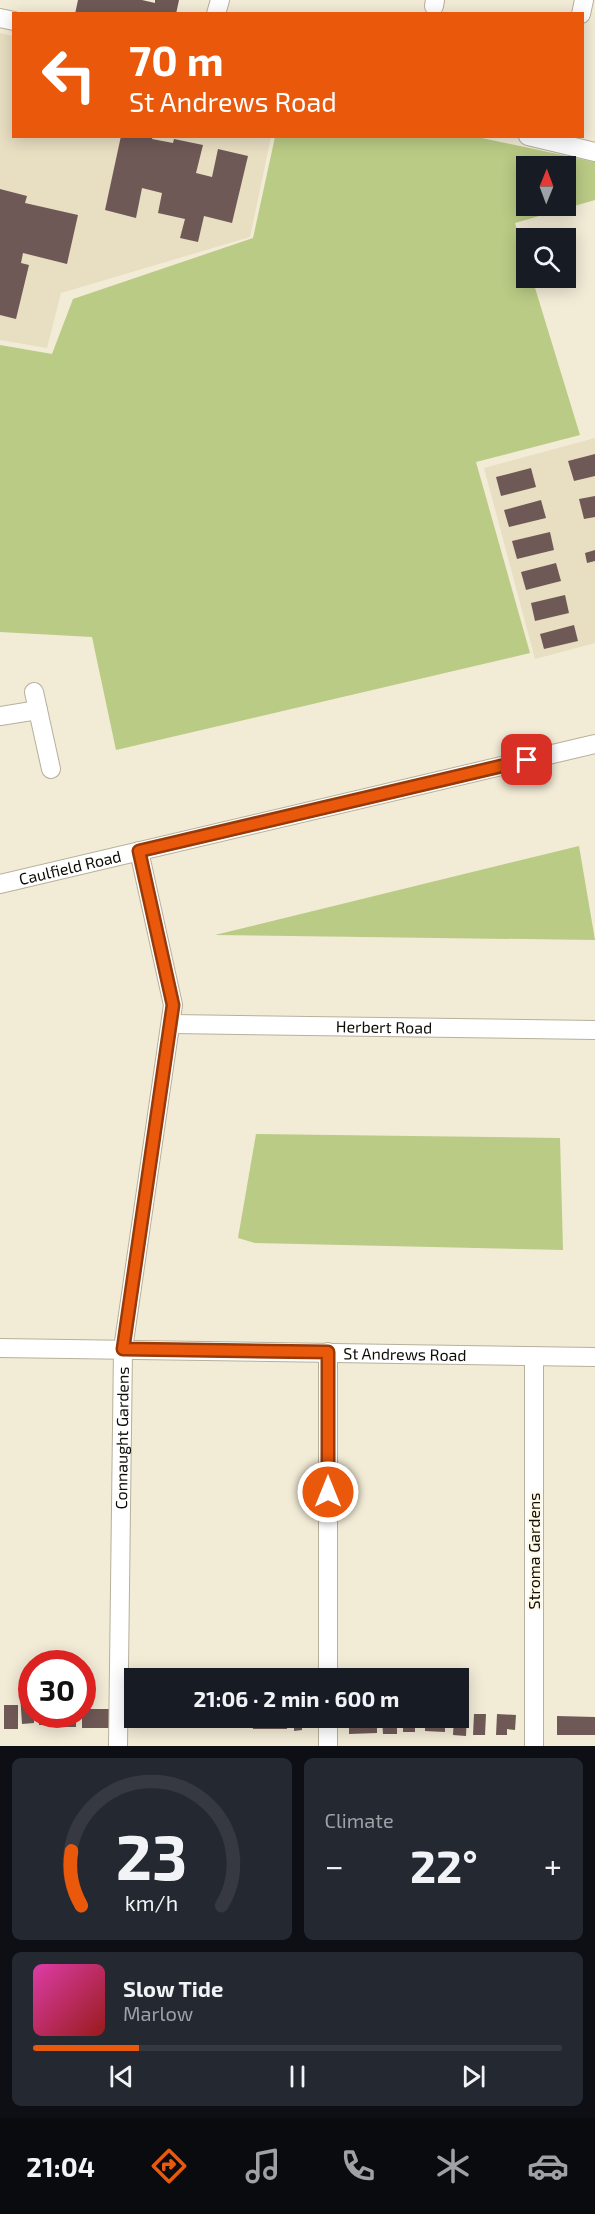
<!DOCTYPE html>
<html lang="en">
<head>
<meta charset="utf-8">
<style>
	body { margin:0; font-family:"Exo 2",sans-serif; background:#242831; color:#f1f3f6; height:100vh; display:flex; flex-direction:column; font-size:22px; white-space:nowrap }
	* { box-sizing:border-box; margin:0 }
	p { font-size:20px; color:#9ea1a6 }
	.icon { flex:none; width:33px; height:33px; fill:none; stroke:currentColor; stroke-width:2; stroke-linecap:round; stroke-linejoin:round }
	.map { position:relative; height:1746px; overflow:hidden }
	.sheet { display:flex; flex-direction:column; gap:12px; padding:12px; background:#0d0f14; flex:1 }
	.sheet>* { flex:none }
	.banner { position:absolute; left:12px; top:12px; width:572px; height:126px; border-radius:0px; box-shadow:0 3px 15px #0003; background:#ea580c; color:#fff; overflow:hidden }
	.needle { width:39px; rotate:1deg }
	.buttons { position:absolute; left:516px; top:156px; display:grid; gap:12px }
	.buttons a { display:grid; place-items:center; width:60px; height:60px; border-radius:0px; background:#171b24; box-shadow:0 3px 15px #0003; font-size:30px }
	.speed { position:absolute; left:18px; top:1650px; display:flex; gap:12px; font-size:30px; font-weight:700; text-align:center }
	.speed>* { display:grid; place-content:center; width:78px; height:78px; border-radius:50%; background:#171b24; box-shadow:0 3px 15px #0003; line-height:1 }
	.speed .limit { border:9px solid #d22; background:#fff; color:#111 }
	.pin { position:absolute; display:grid; place-items:center; width:51px; height:51px; color:#fff; margin:-26px; border-radius:12px; box-shadow:0 3px 9px #0006 }
	.me { position:absolute; width:66px; margin:-33px; rotate:0deg; stroke-linejoin:round; filter:drop-shadow(0 0 4px #0008) }
	.turn { display:flex; align-items:center; gap:21px; height:126px; padding:0 18px; font-size:27px }
	.turn .icon { width:78px; height:78px; stroke-width:2.5 }
	.turn b { display:block; font-size:42px; line-height:51px }
	.big { font-size:45px; font-weight:700; line-height:1.1 }
	.sheet .tile { flex:1; display:flex; flex-direction:column; justify-content:center; gap:9px; min-width:0; padding:0 21px; border-radius:9px; background:#242831 }
	.sheet .dial { align-items:center; gap:0 }
	.dial svg { height:156px; overflow:visible; fill:none; stroke:#363941; stroke-width:7; stroke-linecap:round; text-anchor:middle }
	.dial text { fill:#f1f3f6; stroke:none }
	.song { display:flex; align-items:center; gap:18px }
	.cover { width:72px; height:72px; border-radius:9px; background:linear-gradient(135deg,hsl(320 70% 55%),hsl(0 70% 35%)) }
	.played { height:6px; border-radius:3px; background:linear-gradient(90deg,#ea580c 20%,#363941 20%) }
	.keys { display:flex; justify-content:space-around; direction:ltr }
	.heat { display:flex; justify-content:space-between; align-items:center; font-size:33px; direction:ltr }
	.sheet .tiles { flex:1; display:grid; gap:12px; grid-template-columns:1fr 1fr }
	.tile:last-child { grid-column:span 2 }
	.trip { position:absolute; left:124px; top:1668px; width:345px; height:60px; border-radius:0px; background:#171b24; box-shadow:0 3px 15px #0003; font-weight:700; line-height:60px; text-align:center }
	.tabs { display:flex; height:96px; justify-content:space-around; align-items:center; background:#090b0e; color:#9ea1a6 }
	.tabs .icon { width:42px; height:42px }
	.tabs .active { color:#ea580c }
	.tabs b { font-size:27px; color:#f1f3f6 }
	.map>svg:first-child { display:block }
</style>
</head>
<body>
<div class="map">
<svg width="595" height="1746" viewBox="0 0 595 1746">
	<rect width="100%" height="100%" fill="#f2ebd6"/>
	<g fill="#e8dec2">
		<polygon points="0,33 13,36 14,136 271,137 250,237 61,293 47,348 0,340"/>
		<polygon points="595,438 595,643 535,659 484,468"/>
	</g>
	<g fill="#bacb85" fill-rule="evenodd">
		<path d="M 275,137 L 477,137 L 595,162 L 595,200 L 515,223 L 526,260 L 526,278 L 532,278 L 580,435 L 476,462 L 530,653 L 116,750 L 92,637 L 0,632 L 0,345 L 52,354 L 73,299 L 253,238 ZM 526,166 L 566,166 L 566,206 L 526,206 Z"/>
		<polygon points="579,846 595,940 215,935"/>
		<polygon points="256,1134 560,1138 563,1250 255,1243 238,1238"/>
	</g>
	<g fill="#6f5957">
		<polygon points="78,0 142,0 155,3 155,0 179,0 176,14 75,14"/>
		<polygon points="121,136 153,136 152,139 173,143 174,139 203,145 196,173 212,177 218,149 248,156 232,223 204,216 198,242 180,238 185,219 158,213 162,193 142,188 136,218 105,210"/>
		<polygon points="0,189 27,196 25,203 78,215 67,264 23,253 21,263 29,265 16,319 0,315"/>
		<polygon points="595,454 595,476 574,481 568,461"/>
		<polygon points="531,468 536,487 501,496 496,477"/>
		<polygon points="595,496 595,517 584,519 579,499"/>
		<polygon points="541,500 546,518 509,527 504,510"/>
		<polygon points="550,532 554,550 517,559 512,541"/>
		<polygon points="595,550 595,561 587,563 585,553"/>
		<polygon points="556,563 561,581 526,590 521,572"/>
		<polygon points="565,595 569,613 535,621 531,603"/>
		<polygon points="574,625 578,641 544,649 540,634"/>
		<polygon points="32,1693 32,1714 34,1714 34,1723 22,1724 20,1694"/>
		<rect x="4" y="1705" width="14" height="24"/>
		<rect x="82" y="1709" width="30" height="19"/>
		<polygon points="459,1712 467,1712 466,1736 453,1735 454,1718 459,1718"/>
		<polygon points="39,1714 57,1714 56,1725 39,1725"/>
		<rect x="63" y="1714" width="13" height="13"/>
		<polygon points="474,1714 486,1714 485,1735 473,1735"/>
		<polygon points="497,1714 516,1715 515,1730 507,1729 507,1735 496,1735"/>
		<polygon points="557,1716 595,1717 595,1735 557,1735"/>
		<rect x="141" y="1718" width="23" height="9"/>
		<polygon points="173,1718 199,1718 199,1727 172,1727"/>
		<polygon points="205,1718 224,1718 223,1727 205,1726"/>
		<polygon points="252,1718 287,1718 287,1729 253,1729"/>
		<polygon points="294,1718 310,1718 310,1726 302,1726 302,1730 294,1731"/>
		<polygon points="349,1718 377,1718 377,1733 349,1734"/>
		<polygon points="382,1718 397,1718 397,1734 383,1734"/>
		<rect x="403" y="1718" width="12" height="14"/>
		<polygon points="421,1718 451,1718 450,1726 445,1726 445,1732 425,1731 425,1725 421,1724"/>
	</g>
	<g fill="none" stroke-linecap="round" stroke-linejoin="round">
		<g stroke="#b6b09c" stroke-width="20">
			<g id="minor">
				<polyline points="434,6 435,0"/>
				<polyline points="216,14 220,0"/>
				<polyline points="581,14 584,0"/>
				<polyline points="0,18 14,21"/>
				<polyline points="528,136 595,152"/>
				<polyline points="34,692 51,769"/>
				<polyline points="0,716 38,710"/>
				<path id="s1" d="M 0,884 L 595,744"/>
				<path id="s2" d="M 172,1024 L 595,1030"/>
				<path id="s3" d="M 0,1348 L 595,1357"/>
				<polyline points="328,1352 328,1678"/>
				<polyline points="328,1718 328,1746"/>
				<path id="s4" d="M 118,1746 L 123,1349 L 173,1005 L 139,851"/>
				<polyline points="534,1746 534,1356"/>
			</g>
		</g>
		<use href="#minor" stroke="#fff" stroke-width="18"/>
	</g>
	<g fill="none" stroke-linecap="round" stroke-linejoin="round">
		<g stroke="#983908" stroke-width="15">
			<polyline id="route" points="328,1492 328,1352 123,1349 173,1005 139,851 527,760"/>
		</g>
		<use href="#route" stroke="#ea580c" stroke-width="10"/>
	</g>
	<g text-anchor="middle" stroke-width="4.5" stroke-linejoin="round" paint-order="stroke">
		<g font-size="16" fill="#0e0c06" stroke="#fef8e7">
			<text dy="6" stroke="none"><textPath href="#s1" startOffset="72">Caulfield Road</textPath></text>
			<text dy="6" stroke="none"><textPath href="#s2" startOffset="212">Herbert Road</textPath></text>
			<text dy="6" stroke="none"><textPath href="#s3" startOffset="405">St Andrews Road</textPath></text>
			<text dy="6" stroke="none"><textPath href="#s4" startOffset="308">Connaught Gardens</textPath></text>
			<text transform="translate(534 1551) rotate(-90)" y="6">Stroma Gardens</text>
		</g>
	</g>
</svg>
<div class="buttons">
<a><svg class="needle" viewBox="-14 -14 28 28"><path d="M0-13l5 13h-10z" fill="#e53935"/><path d="M0 13l5-13h-10z" fill="#9ea1a6"/></svg></a>
<a><svg class="icon" aria-label="search" viewBox="0 0 24 24"><circle cx="10" cy="10" r="6"/><path d="M15 15l6 6"/></svg></a>
</div>
<div class="speed"><div class="limit">30</div></div>
<div class="pin" style="left:527px;top:760px;background:#d93025"><svg class="icon" aria-label="arrive" viewBox="0 0 24 24"><path d="M6 21V4h12l-3 4 3 4H6"/></svg></div>
<svg class="me" style="left:328px;top:1492px" viewBox="-20 -20 40 40"><circle r="17" fill="#ea580c" stroke="#fff" stroke-width="3"/><path d="M0-11L8 9 0 5-8 9z" fill="#fff"/></svg>
<div class="trip">21:06 · 2 min · 600 m</div>
<div class="banner">
<div class="turn"><svg class="icon" aria-label="left" viewBox="0 0 24 24"><path d="M17 20v-9H6M10 6l-5 5 5 5"/></svg><div><b>70 m</b>St Andrews Road</div></div>
</div>
</div>
<section class="sheet">
<div class="tiles">
<div class="tile dial"><svg viewBox="0 0 100 80">
<path d="M14 69A42 42 0 1 1 86 69"/>
<path d="M14 69A42 42 0 0 1 9 41" stroke="#ea580c"/>
<text x="50" y="56" font-size="32" font-weight="700">23</text>
<text x="50" y="72" font-size="11">km/h</text>
</svg></div>
<div class="tile"><p>Climate</p>
<div class="heat"><a>−</a><b class="big">22°</b><a>+</a></div>
</div>
<div class="tile">
<div class="song"><i class="cover"></i><div><b>Slow Tide</b><p>Marlow</p></div></div>
<div class="played"></div>
<div class="keys"><svg class="icon" aria-label="previous" viewBox="0 0 24 24"><path d="M18 5L8 12l10 7zM5 5v14"/></svg><svg class="icon" aria-label="pause" viewBox="0 0 24 24"><path d="M8 5v14M16 5v14"/></svg><svg class="icon" aria-label="next" viewBox="0 0 24 24"><path d="M6 5l10 7-10 7zM19 5v14"/></svg></div>
</div>
</div>
</section>
<nav class="tabs">
<b>21:04</b>
<svg class="icon active" aria-label="directions" viewBox="0 0 24 24"><path d="M12 3l9 9-9 9-9-9zM9 14v-3h6M13 9l2 2-2 2"/></svg>
<svg class="icon" aria-label="music" viewBox="0 0 24 24"><path d="M9 18V5l10-2v13"/><circle cx="6" cy="18" r="3"/><circle cx="16" cy="16" r="3"/></svg>
<svg class="icon" aria-label="phone" viewBox="0 0 24 24"><path d="M5 4h4l2 5-3 2q2 4 5 5l2-3 5 2v4C11 20 4 13 5 4z"/></svg>
<svg class="icon" aria-label="climate" viewBox="0 0 24 24"><path d="M12 3v18M4 7l16 10M4 17L20 7"/></svg>
<svg class="icon" aria-label="car" viewBox="0 0 24 24"><path d="M5 17H2v-5l4-1 3-4h7l3 4 3 1v5h-3M9 17h6M6 11h13"/><circle cx="7" cy="17" r="2"/><circle cx="17" cy="17" r="2"/></svg>
</nav>
</body>
</html>
